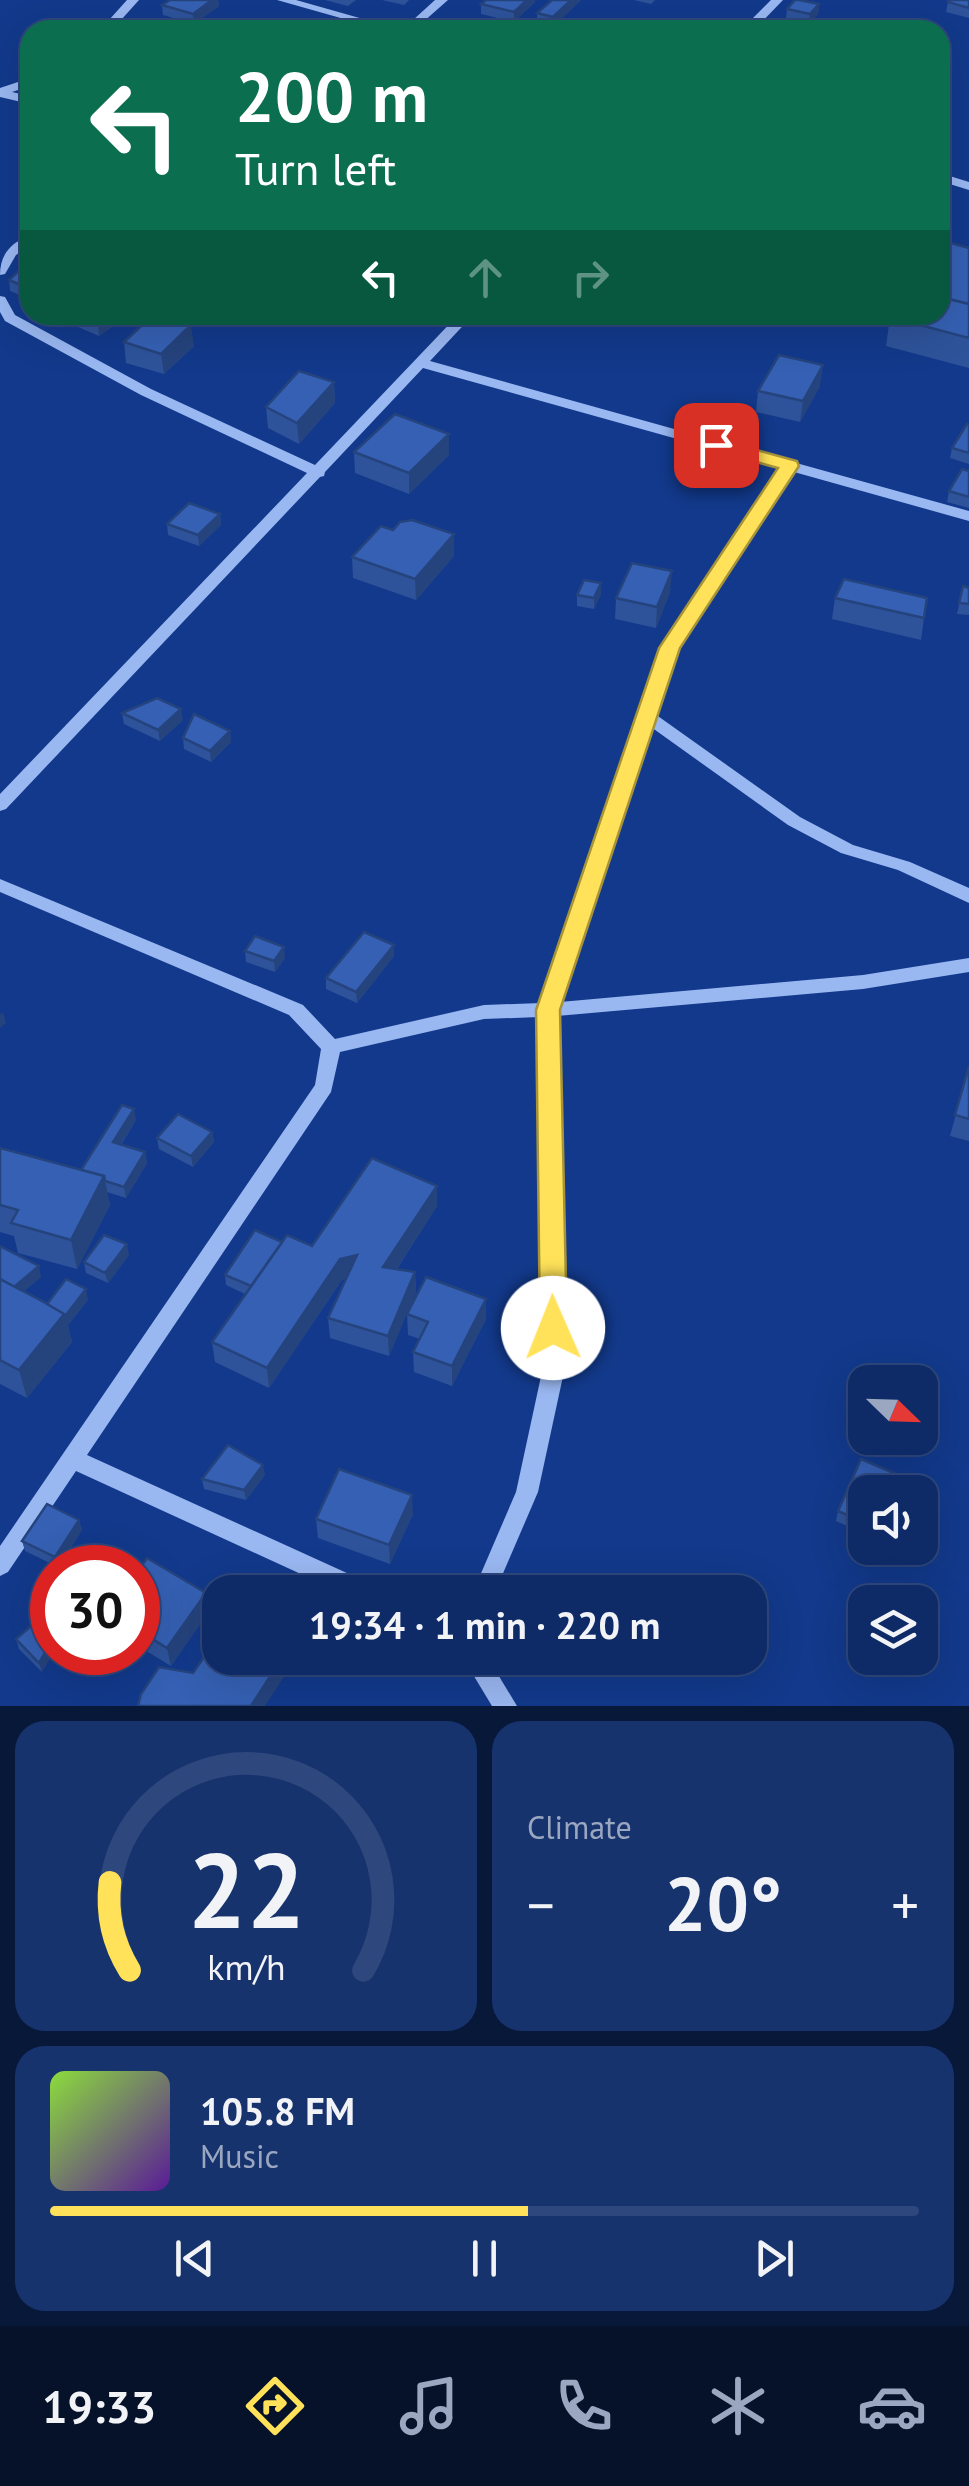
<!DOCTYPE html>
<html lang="en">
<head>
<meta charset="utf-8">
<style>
	body { margin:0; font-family:"PT Sans",sans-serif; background:#17336e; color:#f1f3f6; height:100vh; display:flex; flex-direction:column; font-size:38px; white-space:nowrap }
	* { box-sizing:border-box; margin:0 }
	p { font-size:32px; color:#9ba7c0 }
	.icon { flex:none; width:55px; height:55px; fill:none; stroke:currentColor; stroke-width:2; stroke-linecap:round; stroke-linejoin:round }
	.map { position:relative; height:1706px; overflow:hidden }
	.details { display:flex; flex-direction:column; gap:15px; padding:15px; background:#081839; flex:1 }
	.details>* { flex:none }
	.guide { position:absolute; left:20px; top:20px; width:930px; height:305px; border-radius:30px; box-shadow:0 10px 40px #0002,0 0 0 2px #2e477c; background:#0b6e4f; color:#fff; overflow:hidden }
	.needle { width:65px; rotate:113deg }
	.tools { position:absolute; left:848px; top:1365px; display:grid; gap:20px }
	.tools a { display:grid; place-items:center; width:90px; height:90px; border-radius:20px; background:#0e2b68; box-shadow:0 10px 40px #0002,0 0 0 2px #2e477c; font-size:50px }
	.speed { position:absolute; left:30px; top:1545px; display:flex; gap:20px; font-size:50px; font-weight:700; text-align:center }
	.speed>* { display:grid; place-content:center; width:130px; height:130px; border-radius:50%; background:#0e2b68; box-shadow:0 10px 40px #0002,0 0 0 2px #2e477c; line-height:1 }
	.speed .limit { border:15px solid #d22; background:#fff; color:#111 }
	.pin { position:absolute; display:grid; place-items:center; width:85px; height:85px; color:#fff; margin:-42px; border-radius:20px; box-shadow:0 5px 15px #0006 }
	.me { position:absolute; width:110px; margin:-55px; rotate:359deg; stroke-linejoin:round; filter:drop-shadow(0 0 8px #0008) }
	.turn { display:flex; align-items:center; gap:35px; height:210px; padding:0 50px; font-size:45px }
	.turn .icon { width:130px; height:130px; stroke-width:2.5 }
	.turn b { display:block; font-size:70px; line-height:85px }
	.lanes { display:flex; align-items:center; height:95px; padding:0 50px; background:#0003; justify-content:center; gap:50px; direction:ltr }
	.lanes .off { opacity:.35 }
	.big { font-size:75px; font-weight:800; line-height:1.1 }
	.details .widget { flex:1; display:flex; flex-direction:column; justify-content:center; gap:15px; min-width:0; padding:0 35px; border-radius:30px; background:#17336e }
	.details .dial { align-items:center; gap:0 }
	.dial svg { height:260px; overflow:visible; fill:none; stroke:#2e477c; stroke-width:7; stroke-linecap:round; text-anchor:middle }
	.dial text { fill:#f1f3f6; stroke:none }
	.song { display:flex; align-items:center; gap:30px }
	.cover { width:120px; height:120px; border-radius:15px; background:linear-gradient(135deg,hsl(90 70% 55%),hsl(270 70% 35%)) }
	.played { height:10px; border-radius:5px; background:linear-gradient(90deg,#ffe259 55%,#2e477c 55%) }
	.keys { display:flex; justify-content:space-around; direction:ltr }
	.heat { display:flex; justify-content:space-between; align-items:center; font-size:55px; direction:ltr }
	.details .tiles { flex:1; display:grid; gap:15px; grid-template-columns:1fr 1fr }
	.widget:last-child { grid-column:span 2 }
	.trip { position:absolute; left:202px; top:1575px; width:565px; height:100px; border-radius:30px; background:#0e2b68; box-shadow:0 10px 40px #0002,0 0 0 2px #2e477c; font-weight:800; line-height:100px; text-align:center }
	.menu { display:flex; height:160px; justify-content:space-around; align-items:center; background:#06112a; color:#9ba7c0 }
	.menu .icon { width:70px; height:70px }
	.menu .on { color:#ffe259 }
	.menu b { font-size:45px; color:#f1f3f6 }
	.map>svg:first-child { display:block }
</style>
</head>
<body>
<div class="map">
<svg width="969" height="1706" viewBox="0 0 969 1706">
	<rect width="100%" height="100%" fill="#12398b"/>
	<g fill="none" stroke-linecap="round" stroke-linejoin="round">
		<g fill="#99b7f1" fill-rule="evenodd">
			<polygon points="127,0 139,0 112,30 100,30"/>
			<polygon points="277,0 296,0 402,30 435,0 448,0 414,30 383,30"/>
			<polygon points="771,0 783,0 754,30 741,30"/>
			<polygon points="30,78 30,86 12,92 30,96 30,104 0,97 0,88"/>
			<polygon points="940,173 969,182 969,190 940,181"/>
			<path d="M 30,235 L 30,245 L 16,255 L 5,274 L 0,275 C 0,254 11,243 30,235 Z"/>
			<polygon points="0,296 5,297 15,315 151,389 315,465 458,315 473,315 430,361 969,511 969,521 794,472 677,648 655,714 800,817 853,845 910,862 969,888 969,903 898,870 841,853 788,825 651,727 560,1002 863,975 969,958 969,972 863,989 557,1016 565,1367 538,1492 495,1592 473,1592 516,1492 543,1367 539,1017 484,1019 340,1052 331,1092 87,1455 371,1584 374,1592 340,1592 76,1471 8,1572 0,1576 0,1546 315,1085 321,1049 289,1015 0,892 0,879 303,1005 335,1039 484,1005 541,1003 661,648 781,468 423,368 325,472 324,476 320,477 6,809 0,811 0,794 307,473 141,395 5,321 0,312"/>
			<polygon points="463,1658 488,1658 517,1706 492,1706"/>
		</g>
	</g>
	<g fill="#2e539a">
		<polygon points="170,0 218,0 219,6 194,24 163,15 162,5"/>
		<polygon points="325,0 356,0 348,6"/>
		<polygon points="382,0 409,0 404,5"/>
		<polygon points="581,0 553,27 537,23 537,13"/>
		<polygon points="634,0 655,0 651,4"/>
		<polygon points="969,0 969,18 946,12 948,2"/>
		<polygon points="535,2 514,22 481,14 481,4"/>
		<polygon points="819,4 818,14 809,24 786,19 787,9"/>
		<polygon points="969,248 969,368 886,346 890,317"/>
		<polygon points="30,263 30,299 10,291 9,280"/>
		<polygon points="74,316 110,316 112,327 99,336 76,326"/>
		<polygon points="124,342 194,346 164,374 126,363"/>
		<polygon points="334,382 335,403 299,444 268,428 266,407"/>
		<polygon points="820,386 800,422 756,412 758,391"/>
		<polygon points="969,425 969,464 950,458 952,448"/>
		<polygon points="449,434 449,455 409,494 355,473 354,452"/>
		<polygon points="969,471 969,508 947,502 949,491"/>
		<polygon points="220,514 221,525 199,546 168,535 167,524"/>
		<polygon points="454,556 416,600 353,578 352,557"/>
		<polygon points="963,586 969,588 969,615 957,614"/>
		<polygon points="670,592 656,628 615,619 616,598"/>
		<polygon points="601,594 594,609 577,606 577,595"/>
		<polygon points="835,598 924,618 921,640 832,619"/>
		<polygon points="122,713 183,720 160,741 124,724"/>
		<polygon points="230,731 231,742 211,762 184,749 183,738"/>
		<polygon points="245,951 285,958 275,972 246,962"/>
		<polygon points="394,956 357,1003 326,989 326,978"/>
		<polygon points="969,1066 969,1141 950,1136"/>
		<polygon points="136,1120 121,1145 145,1152 147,1163 126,1198 107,1192 110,1205 77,1269 18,1253 14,1236 0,1232 0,1148 81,1170"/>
		<polygon points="212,1132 214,1142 193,1167 159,1149 157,1138"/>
		<polygon points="437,1186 437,1206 397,1269 415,1272 416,1292 389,1356 330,1338 328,1318 346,1278 342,1280 269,1388 215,1362 212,1342 245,1294 226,1285 225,1275 282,1242 312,1246"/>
		<polygon points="0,1246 41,1277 24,1291 47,1304 88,1300 68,1325 72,1342 27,1398 0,1384"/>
		<polygon points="129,1255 108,1283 86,1273 84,1262"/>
		<polygon points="486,1299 486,1319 452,1386 414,1372 413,1352 420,1339 408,1335 407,1314"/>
		<polygon points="265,1475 246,1500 204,1489 202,1479"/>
		<polygon points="865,1492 865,1534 836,1521 838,1511"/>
		<polygon points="413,1514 390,1564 318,1538 316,1519"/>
		<polygon points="79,1520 82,1530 58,1567 25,1551 22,1541"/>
		<polygon points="138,1571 209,1611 171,1666 138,1646"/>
		<polygon points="39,1619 42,1672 19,1649 16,1639"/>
	</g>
	<g fill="#25437d">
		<polygon points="212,0 218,0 219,6 194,24 193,14"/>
		<polygon points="527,0 535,0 535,2 514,22 514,12"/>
		<polygon points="571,0 581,0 553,27 553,17"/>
		<polygon points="819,4 818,14 809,24 810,14"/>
		<polygon points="110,316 112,327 99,336 98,325"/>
		<polygon points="191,325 194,346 164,374 161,354"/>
		<polygon points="823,365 820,386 800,422 803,401"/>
		<polygon points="334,382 335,403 299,444 297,423"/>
		<polygon points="449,434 449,455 409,494 409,473"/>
		<polygon points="220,514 221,525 199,546 198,535"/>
		<polygon points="454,534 454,556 416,600 415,579"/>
		<polygon points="672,571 670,592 656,628 657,607"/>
		<polygon points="601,583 601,594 594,609 594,598"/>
		<polygon points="181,709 183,720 160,741 158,730"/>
		<polygon points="230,731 231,742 211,762 210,751"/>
		<polygon points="394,945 394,956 357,1003 356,992"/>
		<polygon points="284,947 285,958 275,972 274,961"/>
		<polygon points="3,1012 6,1023 0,1028 0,1015"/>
		<polygon points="134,1109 136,1120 115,1153 113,1142"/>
		<polygon points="212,1132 214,1142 193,1167 191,1156"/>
		<polygon points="145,1152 147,1163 126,1198 124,1187"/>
		<polygon points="104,1176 110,1205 77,1269 71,1240"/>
		<polygon points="437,1186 437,1206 385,1287 383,1267"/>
		<polygon points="127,1244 129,1255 108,1283 105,1273"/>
		<polygon points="357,1255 358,1275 342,1280 269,1388 267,1368 340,1259"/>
		<polygon points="39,1266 41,1277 12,1301 10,1290"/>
		<polygon points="415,1272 416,1292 389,1356 388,1336"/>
		<polygon points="86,1289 88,1300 68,1325 72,1342 27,1398 19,1370"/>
		<polygon points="486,1299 486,1319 452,1386 452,1366"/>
		<polygon points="263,1465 265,1475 246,1500 244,1490"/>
		<polygon points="412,1495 413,1514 390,1564 389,1545"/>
		<polygon points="79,1520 82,1530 58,1567 55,1557"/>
		<polygon points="206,1593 209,1611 171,1666 167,1648"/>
		<polygon points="52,1641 52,1652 54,1652 42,1672 39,1663"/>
		<polygon points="282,1658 296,1658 265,1706 251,1706"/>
	</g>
	<g fill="#3560b3" stroke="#25437d" stroke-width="2.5">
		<polygon points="170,0 212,0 193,14 162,5"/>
		<polygon points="486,0 527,0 514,12 481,4"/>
		<polygon points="552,0 571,0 553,17 537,13"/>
		<polygon points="795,0 799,0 819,4 810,14 787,9"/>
		<polygon points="949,0 969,0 969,8 948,2"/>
		<polygon points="183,24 200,30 173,30"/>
		<polygon points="947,242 969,248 969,304 940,297 940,252"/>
		<polygon points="28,262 30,263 30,289 9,280"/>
		<polygon points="940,297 969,304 969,338 890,317 892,315 940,315"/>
		<polygon points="108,315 110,316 98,325 74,316"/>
		<polygon points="153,315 191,325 161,354 124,342"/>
		<polygon points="779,355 823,365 803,401 758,391"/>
		<polygon points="299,371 334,382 297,423 266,407"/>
		<polygon points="395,414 449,434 409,473 354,452"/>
		<polygon points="967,424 969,425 969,453 952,448"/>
		<polygon points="962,469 969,471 969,497 949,491"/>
		<polygon points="189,503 220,514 198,535 167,524"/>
		<polygon points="412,520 454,534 415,579 352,557 381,526 393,530 400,522"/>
		<polygon points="632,563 672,571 657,607 616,598"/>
		<polygon points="844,579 927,598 924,618 835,598"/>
		<polygon points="584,580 601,583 594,598 577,595"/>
		<polygon points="963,586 969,588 969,604 959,603"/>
		<polygon points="157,698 181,709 158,730 122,713"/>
		<polygon points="194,714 230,731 210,751 183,738"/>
		<polygon points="364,932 394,945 356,992 326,978"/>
		<polygon points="255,936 284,947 274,961 245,951"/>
		<polygon points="969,1066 969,1119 955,1115"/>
		<polygon points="122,1105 134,1109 113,1142 145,1152 124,1187 105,1181 104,1176 81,1170"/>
		<polygon points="178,1114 212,1132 191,1156 157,1138"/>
		<polygon points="0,1148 104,1176 71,1240 11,1223 18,1210 0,1205"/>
		<polygon points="372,1158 437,1186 383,1267 415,1272 388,1336 328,1318 357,1255 340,1259 267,1368 212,1342 287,1235 312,1246"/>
		<polygon points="255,1230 282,1242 251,1286 225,1275"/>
		<polygon points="104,1235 127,1244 105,1273 84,1262"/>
		<polygon points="0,1246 39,1266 14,1287 0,1279"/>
		<polygon points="426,1277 486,1299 452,1366 413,1352 428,1322 407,1314"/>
		<polygon points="0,1279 65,1313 19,1370 0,1360"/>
		<polygon points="66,1279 86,1289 66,1315 47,1304"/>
		<polygon points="228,1445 263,1465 244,1490 202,1479"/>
		<polygon points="861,1459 910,1480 905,1492 865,1492 865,1523 838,1511"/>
		<polygon points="339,1469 412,1495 389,1545 316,1519"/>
		<polygon points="47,1504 79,1520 55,1557 22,1541"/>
		<polygon points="147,1558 206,1593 167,1648 138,1630 138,1571"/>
		<polygon points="39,1619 52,1625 52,1641 39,1663 16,1639"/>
		<polygon points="220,1634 220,1658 282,1658 251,1706 138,1706 141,1694 159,1667 193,1673"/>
	</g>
	<polygon fill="#ffe259" stroke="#a6933a" stroke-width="2.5" points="716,439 797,461 799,466 680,648 560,1010 567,1328 563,1336 553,1339 544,1336 540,1328 536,1010 659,648 778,468 709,449 707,445"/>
</svg>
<div class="tools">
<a><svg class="needle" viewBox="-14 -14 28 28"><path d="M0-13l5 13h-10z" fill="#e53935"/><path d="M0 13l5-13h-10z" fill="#9ba7c0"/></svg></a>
<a><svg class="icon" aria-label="sound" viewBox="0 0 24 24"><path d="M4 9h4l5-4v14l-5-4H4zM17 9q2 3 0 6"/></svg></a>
<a><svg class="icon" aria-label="layers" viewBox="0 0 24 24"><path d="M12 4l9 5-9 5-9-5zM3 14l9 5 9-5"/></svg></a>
</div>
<div class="speed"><div class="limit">30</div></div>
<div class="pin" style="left:716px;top:445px;background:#d93025"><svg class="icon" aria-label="arrive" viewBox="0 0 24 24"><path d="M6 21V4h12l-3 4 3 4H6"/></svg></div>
<svg class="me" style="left:553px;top:1328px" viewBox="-20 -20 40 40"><circle r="19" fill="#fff"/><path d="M0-13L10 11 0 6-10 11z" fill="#ffe259"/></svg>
<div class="trip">19:34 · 1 min · 220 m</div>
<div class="guide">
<div class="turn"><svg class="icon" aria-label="left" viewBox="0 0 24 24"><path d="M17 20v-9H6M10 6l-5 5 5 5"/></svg><div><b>200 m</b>Turn left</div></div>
<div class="lanes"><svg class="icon" aria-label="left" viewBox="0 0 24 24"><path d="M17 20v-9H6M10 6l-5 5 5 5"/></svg><svg class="icon off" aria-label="ahead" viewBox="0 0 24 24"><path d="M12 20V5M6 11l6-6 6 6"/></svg><svg class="icon off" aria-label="right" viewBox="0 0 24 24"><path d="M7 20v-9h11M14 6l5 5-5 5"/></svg></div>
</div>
</div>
<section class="details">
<div class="tiles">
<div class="widget dial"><svg viewBox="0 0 100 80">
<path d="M14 69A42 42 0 1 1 86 69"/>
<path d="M14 69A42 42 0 0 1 8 42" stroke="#ffe259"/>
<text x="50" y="56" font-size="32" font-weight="700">22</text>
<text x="50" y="72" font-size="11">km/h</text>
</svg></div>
<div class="widget"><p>Climate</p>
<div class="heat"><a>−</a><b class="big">20°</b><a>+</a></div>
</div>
<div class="widget">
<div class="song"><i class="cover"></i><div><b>105.8 FM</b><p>Music</p></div></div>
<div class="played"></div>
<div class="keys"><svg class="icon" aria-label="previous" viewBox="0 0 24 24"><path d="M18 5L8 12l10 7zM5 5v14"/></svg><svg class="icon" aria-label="pause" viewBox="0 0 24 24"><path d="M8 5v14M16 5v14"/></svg><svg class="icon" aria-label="next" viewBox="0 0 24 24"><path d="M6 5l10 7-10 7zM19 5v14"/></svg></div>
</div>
</div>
</section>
<nav class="menu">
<b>19:33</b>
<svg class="icon on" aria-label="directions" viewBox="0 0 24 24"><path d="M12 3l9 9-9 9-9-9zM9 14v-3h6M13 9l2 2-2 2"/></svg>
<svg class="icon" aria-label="music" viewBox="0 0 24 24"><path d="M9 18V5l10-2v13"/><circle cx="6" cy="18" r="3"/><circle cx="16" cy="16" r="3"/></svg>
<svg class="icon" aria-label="phone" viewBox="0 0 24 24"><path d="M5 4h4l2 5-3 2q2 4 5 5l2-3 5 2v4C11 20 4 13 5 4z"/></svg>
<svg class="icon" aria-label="climate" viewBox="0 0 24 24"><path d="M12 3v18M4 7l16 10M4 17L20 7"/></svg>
<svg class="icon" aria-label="car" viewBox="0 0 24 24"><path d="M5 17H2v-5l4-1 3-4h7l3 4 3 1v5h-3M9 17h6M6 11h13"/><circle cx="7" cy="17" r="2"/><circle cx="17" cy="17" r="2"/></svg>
</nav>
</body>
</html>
